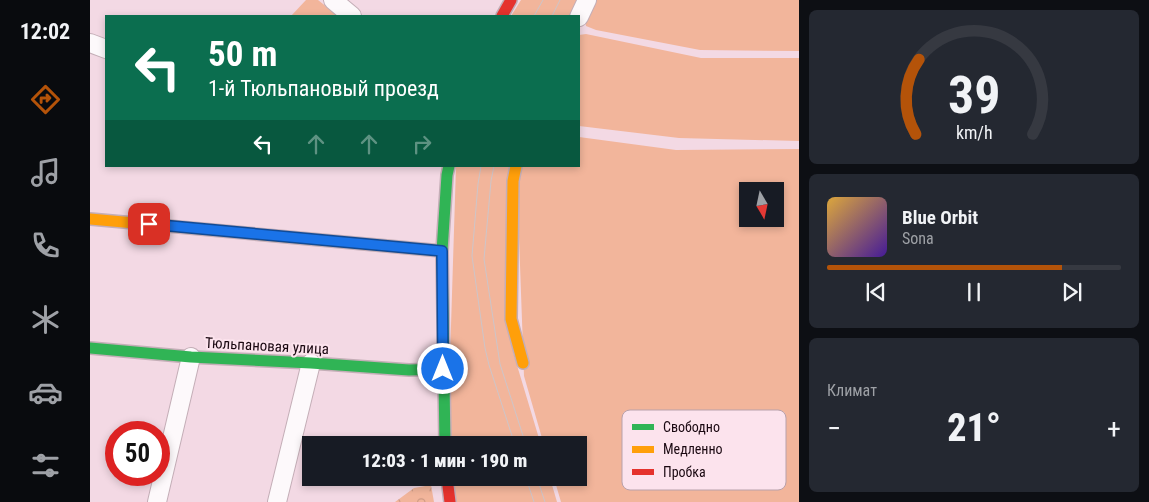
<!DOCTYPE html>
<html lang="ru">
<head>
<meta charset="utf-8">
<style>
	body { margin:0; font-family:"Roboto Condensed",sans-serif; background:#242831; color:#f1f3f6; height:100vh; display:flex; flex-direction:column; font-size:19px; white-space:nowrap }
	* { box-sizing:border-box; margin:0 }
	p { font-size:16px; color:#9ea1a6 }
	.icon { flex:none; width:28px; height:28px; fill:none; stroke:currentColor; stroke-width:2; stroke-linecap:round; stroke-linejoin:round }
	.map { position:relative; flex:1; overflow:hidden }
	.panel { display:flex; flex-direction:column; gap:10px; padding:10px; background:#0d0f14; width:350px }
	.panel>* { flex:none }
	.hud { position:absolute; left:15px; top:15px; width:475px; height:152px; border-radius:0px; box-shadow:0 2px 8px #0003; background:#0b6e4f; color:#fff; overflow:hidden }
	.needle { width:32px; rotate:171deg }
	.controls { position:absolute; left:649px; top:182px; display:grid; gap:10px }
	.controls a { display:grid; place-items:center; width:45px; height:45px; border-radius:0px; background:#171b24; box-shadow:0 2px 8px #0003; font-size:25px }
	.speed { position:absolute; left:15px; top:421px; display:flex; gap:10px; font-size:25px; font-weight:700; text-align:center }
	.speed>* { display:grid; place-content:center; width:65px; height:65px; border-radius:50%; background:#171b24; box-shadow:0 2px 8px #0003; line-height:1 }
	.speed .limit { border:8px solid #d22; background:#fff; color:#111 }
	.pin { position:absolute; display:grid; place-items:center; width:42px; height:42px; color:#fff; margin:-21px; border-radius:10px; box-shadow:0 2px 8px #0006 }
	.me { position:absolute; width:55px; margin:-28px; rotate:0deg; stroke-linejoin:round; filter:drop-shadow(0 0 4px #0008) }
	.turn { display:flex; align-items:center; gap:18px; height:105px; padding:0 20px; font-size:22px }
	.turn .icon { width:65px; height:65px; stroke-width:2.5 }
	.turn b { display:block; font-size:35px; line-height:42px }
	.lanes { display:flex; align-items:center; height:48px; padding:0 20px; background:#0003; justify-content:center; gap:25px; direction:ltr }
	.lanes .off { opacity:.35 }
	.big { font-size:38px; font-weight:800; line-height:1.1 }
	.panel .widget { flex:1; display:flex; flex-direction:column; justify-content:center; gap:8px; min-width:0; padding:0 18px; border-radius:8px; background:#242831 }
	.panel .dial { align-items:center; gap:0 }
	.dial svg { height:130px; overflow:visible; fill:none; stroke:#363941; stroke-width:7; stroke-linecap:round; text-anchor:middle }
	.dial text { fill:#f1f3f6; stroke:none }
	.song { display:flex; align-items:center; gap:15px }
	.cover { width:60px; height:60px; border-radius:8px; background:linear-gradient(135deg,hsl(40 70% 55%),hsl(260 70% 35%)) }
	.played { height:5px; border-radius:2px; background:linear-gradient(90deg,#b45309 80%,#363941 80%) }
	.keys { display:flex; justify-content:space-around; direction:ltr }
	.heat { display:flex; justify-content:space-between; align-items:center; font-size:28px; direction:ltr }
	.trip { position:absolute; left:212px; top:436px; width:285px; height:50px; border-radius:0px; background:#171b24; box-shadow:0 2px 8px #0003; font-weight:800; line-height:50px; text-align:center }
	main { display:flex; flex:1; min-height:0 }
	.menu { display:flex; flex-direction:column; width:90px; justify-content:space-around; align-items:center; background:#090b0e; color:#9ea1a6 }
	.menu .icon { width:35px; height:35px }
	.menu .selected { color:#b45309 }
	.menu b { font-size:22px; color:#f1f3f6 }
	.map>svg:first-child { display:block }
</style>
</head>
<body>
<main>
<nav class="menu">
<b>12:02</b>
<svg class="icon selected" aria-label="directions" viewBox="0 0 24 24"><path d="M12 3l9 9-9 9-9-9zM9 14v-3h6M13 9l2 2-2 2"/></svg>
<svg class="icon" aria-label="music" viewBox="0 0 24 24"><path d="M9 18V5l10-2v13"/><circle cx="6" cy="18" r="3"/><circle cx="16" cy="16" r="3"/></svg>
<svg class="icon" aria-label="phone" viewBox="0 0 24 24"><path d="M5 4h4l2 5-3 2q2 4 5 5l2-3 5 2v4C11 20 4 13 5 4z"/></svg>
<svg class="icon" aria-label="climate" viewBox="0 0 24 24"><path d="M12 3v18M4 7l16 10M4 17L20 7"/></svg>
<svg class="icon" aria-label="car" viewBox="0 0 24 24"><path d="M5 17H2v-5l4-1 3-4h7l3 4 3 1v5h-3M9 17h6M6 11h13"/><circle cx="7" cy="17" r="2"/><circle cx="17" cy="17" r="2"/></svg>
<svg class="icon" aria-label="filters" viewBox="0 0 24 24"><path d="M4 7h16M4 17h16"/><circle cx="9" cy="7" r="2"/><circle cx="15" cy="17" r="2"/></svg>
</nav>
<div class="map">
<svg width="709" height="502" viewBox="0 0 709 502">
	<defs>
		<pattern id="forest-crowns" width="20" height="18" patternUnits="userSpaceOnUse" patternTransform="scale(1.25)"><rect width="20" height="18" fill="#f2b59b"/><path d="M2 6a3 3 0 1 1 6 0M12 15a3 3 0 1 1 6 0" fill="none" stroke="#cf9a84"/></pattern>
	</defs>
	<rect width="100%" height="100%" fill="#f3d9e4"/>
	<g fill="#f2b59b" fill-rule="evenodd">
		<polygon points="216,0 228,0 248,16 201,16"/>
		<polygon points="431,0 491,0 483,16 421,16"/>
		<polygon points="504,0 709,0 709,51 610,50 506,30 496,26 495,16"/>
		<polygon points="496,34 611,58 709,58 709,141 589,138 489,126 489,35"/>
		<path d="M 489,137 L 586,150 L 709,149 L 709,502 L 471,502 L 464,478 L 489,478 L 489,445 L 454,445 L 434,376 L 427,182 L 430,166 L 489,166 ZM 658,191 L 685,191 L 685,219 L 658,219 Z"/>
		<polygon points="366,166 422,166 423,352 451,445 361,445 359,390"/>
		<polygon points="363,478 460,478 467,502 366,502"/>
	</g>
	<polygon fill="url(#forest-crowns)" points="341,485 344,502 305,502 324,488"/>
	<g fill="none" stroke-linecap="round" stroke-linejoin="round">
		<g stroke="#c4aeb7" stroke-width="20">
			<g id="street">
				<polyline points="243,0 262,16"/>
				<polyline points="489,17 497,0"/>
				<polyline points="0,43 16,49"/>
				<polyline points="67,502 101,357"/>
				<polyline points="187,502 221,363"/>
			</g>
		</g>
		<g stroke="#c4aeb7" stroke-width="14">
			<g id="fast">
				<polyline points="0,348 101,357 221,363 319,370 353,369"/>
				<polyline points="355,445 352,251 357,175 359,166"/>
			</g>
		</g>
		<g stroke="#c4aeb7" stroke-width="14">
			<g id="slow">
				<polyline points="426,166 423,181 421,319 433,363"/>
				<polyline points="0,219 352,251"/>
			</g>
		</g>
		<g stroke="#c4aeb7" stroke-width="14">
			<g id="jam">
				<polyline points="412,16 421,0"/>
				<polyline points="357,478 360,502"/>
			</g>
		</g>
		<use href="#street" stroke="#fdf9fb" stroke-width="18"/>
		<use href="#fast" stroke="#30b455" stroke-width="11"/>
		<use href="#slow" stroke="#ff9f0a" stroke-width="11"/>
		<use href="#jam" stroke="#e5322d" stroke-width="11"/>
		<g stroke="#cdc5c9" stroke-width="1">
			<polyline points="444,16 453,0"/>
			<polyline points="462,16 470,0"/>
			<polyline points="391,166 388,184 382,256 395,348 399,365 425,445"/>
			<polyline points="404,166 401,181 394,259 410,364 436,445"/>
			<polyline points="436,478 444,502"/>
			<polyline points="447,478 455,502"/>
		</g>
	</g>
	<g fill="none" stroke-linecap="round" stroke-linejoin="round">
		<g stroke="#114b97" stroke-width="12">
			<polyline id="route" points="59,224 352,251 353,369"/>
		</g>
		<use href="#route" stroke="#1a73e8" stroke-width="9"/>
	</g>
	<g text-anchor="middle" stroke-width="4" stroke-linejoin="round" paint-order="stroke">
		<g font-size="15" fill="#190710" stroke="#fce3ed">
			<text transform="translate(177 346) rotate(3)" y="5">Тюльпановая улица</text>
		</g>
	</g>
	<rect x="532" y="410" width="164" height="80" rx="8" fill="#fce3ed" stroke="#b8a1ab" stroke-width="1"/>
	<rect x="542" y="424" width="22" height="6" fill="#30b455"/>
	<rect x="542" y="446" width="22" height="7" fill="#ff9f0a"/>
	<rect x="542" y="469" width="22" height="6" fill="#e5322d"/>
	<g font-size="14" fill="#190710">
		<text x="573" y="432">Свободно</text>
		<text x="573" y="454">Медленно</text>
		<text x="573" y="477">Пробка</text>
	</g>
</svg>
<div class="controls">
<a><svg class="needle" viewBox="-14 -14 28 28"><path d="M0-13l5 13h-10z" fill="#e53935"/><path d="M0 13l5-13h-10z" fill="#9ea1a6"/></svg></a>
</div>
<div class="speed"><div class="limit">50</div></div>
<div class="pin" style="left:59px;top:224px;background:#d93025"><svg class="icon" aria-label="arrive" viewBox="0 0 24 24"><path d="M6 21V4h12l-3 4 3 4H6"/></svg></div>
<svg class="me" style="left:353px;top:369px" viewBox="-20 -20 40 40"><circle r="17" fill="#1a73e8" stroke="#fff" stroke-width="3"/><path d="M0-11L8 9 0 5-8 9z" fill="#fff"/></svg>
<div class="trip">12:03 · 1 мин · 190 m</div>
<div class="hud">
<div class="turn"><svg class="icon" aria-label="left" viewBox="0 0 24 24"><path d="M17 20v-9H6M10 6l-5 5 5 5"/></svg><div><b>50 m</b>1-й Тюльпановый проезд</div></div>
<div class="lanes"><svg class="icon" aria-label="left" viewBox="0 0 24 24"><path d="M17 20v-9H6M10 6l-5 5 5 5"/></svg><svg class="icon off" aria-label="ahead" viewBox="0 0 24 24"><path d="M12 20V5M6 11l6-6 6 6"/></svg><svg class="icon off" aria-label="ahead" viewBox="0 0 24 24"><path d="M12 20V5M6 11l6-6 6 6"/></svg><svg class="icon off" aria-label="right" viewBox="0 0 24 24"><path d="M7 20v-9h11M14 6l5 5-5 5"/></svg></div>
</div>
</div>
<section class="panel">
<div class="widget dial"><svg viewBox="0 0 100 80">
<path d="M14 69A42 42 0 1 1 86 69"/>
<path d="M14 69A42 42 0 0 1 16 23" stroke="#b45309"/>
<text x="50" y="56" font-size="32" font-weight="700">39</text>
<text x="50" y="72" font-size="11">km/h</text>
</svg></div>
<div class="widget">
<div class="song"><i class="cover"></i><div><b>Blue Orbit</b><p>Sona</p></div></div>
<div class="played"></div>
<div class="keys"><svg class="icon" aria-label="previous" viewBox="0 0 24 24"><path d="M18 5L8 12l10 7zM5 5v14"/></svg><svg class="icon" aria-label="pause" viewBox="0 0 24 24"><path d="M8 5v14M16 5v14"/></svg><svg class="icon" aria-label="next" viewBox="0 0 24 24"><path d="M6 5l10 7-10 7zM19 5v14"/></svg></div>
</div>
<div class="widget"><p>Климат</p>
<div class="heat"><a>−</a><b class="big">21°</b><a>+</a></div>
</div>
</section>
</main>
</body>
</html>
